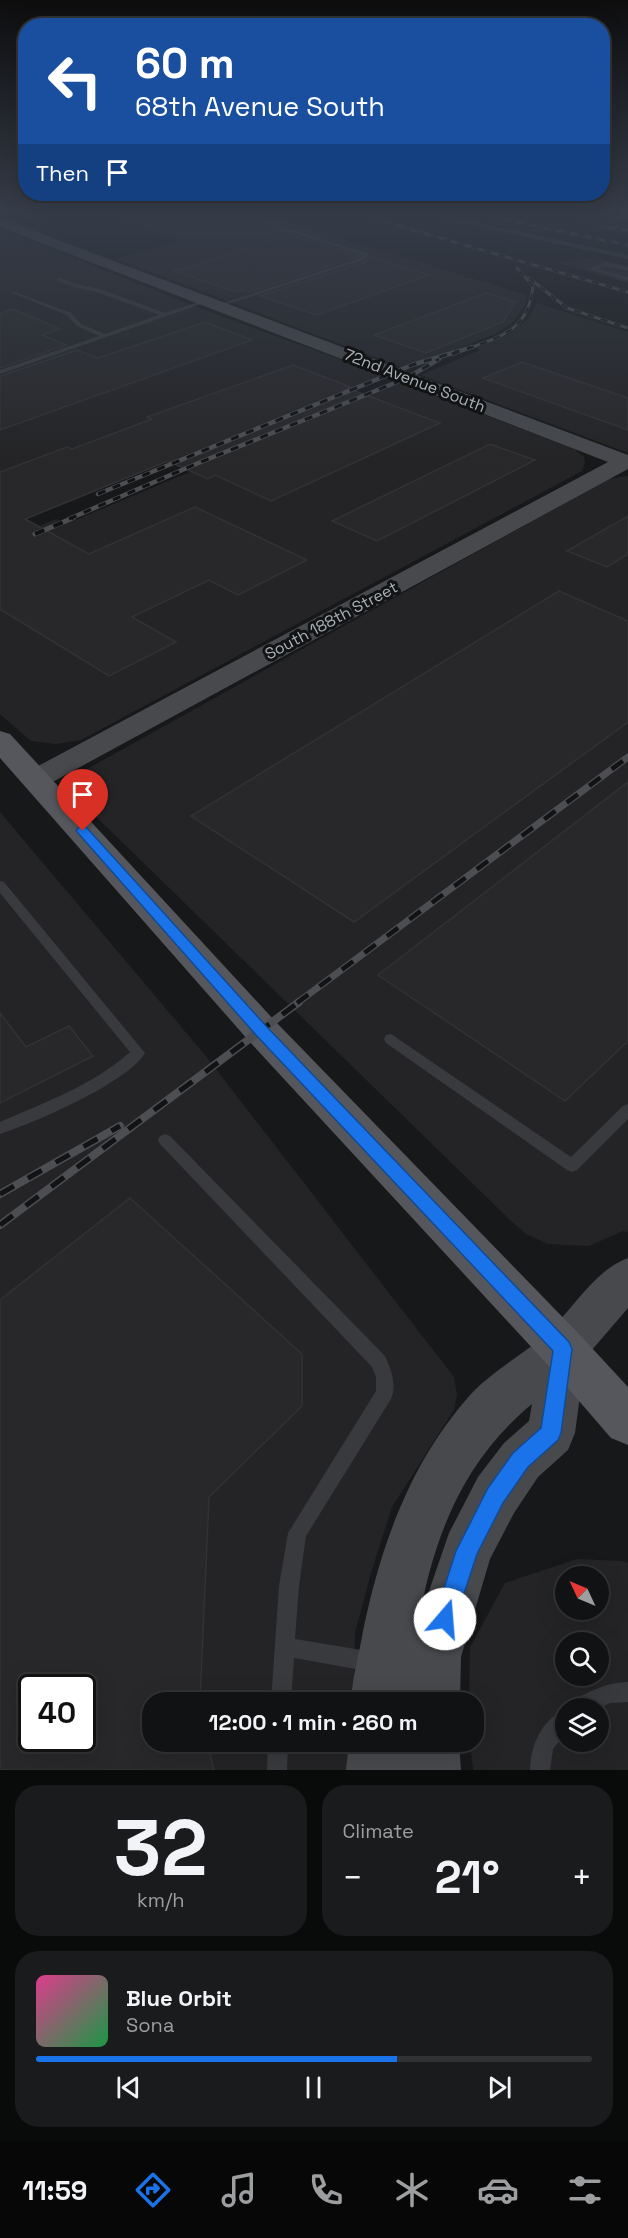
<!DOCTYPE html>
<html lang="en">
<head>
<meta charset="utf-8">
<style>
	body { margin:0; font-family:"Space Grotesk",sans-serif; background:#1a1b1c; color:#f1f3f6; height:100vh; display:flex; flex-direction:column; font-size:22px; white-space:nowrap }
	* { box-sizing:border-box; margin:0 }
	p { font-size:20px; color:#9c9ea0 }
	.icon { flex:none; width:33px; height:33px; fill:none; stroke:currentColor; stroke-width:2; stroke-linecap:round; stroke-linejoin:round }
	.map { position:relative; height:1770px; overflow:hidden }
	.panel { display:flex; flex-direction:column; gap:15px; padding:15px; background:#090a0a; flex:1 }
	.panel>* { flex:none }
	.guide { position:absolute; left:18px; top:18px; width:592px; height:183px; border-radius:24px; box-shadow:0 6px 24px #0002,0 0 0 2px #303233; background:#1a4fa0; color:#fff; overflow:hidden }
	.needle { width:39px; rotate:314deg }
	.tools { position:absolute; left:555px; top:1566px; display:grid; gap:12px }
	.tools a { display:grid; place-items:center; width:54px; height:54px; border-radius:50%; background:#111213; box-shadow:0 6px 24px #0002,0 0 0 2px #303233; font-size:30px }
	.speed { position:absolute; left:18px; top:1674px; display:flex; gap:12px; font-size:30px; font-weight:700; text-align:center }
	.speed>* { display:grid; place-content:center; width:78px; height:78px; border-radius:50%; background:#111213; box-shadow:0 6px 24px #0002,0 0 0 2px #303233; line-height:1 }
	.speed .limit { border:3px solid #111; border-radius:9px; background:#fff; color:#111 }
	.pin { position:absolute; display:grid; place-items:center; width:51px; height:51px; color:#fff; margin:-62px -26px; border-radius:50% 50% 50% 0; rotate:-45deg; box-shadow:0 0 6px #0007 }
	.pin .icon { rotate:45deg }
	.me { position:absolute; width:66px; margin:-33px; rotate:18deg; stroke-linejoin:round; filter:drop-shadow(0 0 4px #0008) }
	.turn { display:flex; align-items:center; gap:21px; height:126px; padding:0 18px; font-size:27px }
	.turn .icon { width:78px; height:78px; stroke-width:2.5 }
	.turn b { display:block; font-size:42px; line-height:51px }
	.then { display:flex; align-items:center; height:57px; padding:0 18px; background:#0003; gap:12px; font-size:22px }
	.big { font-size:45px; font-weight:600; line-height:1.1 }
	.panel .tile { flex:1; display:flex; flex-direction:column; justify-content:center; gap:9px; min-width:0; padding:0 21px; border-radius:24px; background:#1a1b1c }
	.panel .dial { align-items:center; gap:0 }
	.dial b { font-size:78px; line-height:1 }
	.song { display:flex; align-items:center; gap:18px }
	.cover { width:72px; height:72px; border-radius:9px; background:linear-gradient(135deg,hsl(330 70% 55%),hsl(140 70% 35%)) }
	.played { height:6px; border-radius:3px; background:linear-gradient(90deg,#1a73e8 65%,#303233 65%) }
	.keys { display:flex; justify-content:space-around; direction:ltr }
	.heat { display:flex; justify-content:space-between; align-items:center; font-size:33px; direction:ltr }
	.panel .tiles { flex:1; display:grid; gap:15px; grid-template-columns:1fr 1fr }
	.tile:last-child { grid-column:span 2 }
	.trip { position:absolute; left:142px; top:1692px; width:342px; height:60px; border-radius:24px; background:#111213; box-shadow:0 6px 24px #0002,0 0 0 2px #303233; font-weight:600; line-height:60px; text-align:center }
	.dock { display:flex; height:96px; justify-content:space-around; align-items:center; background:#070708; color:#9c9ea0 }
	.dock .icon { width:42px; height:42px }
	.dock .selected { color:#1a73e8 }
	.dock b { font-size:27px; color:#f1f3f6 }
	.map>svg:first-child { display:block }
</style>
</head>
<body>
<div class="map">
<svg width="628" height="1770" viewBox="0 0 628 1770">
	<rect width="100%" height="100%" fill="#171819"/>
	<g fill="#242426" fill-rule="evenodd">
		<polygon points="99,212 256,212 527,295 525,305 513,322 497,333 458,349 400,367 117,259 180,240"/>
		<polygon points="0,229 220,316 383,375 0,530"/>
		<polygon points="589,258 628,265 628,283 557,263"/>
		<polygon points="536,303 628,332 628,453 421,375 480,350 476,348 509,334 529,318"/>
		<polygon points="401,383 574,449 584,457 585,462 582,471 81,740 56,744 31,741 0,714 0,542 56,519 66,524"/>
		<polygon points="628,476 628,1232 623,1231 589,1246 548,1244 526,1234 510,1220 86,807 78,794 78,779 87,769 608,479"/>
		<path d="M 0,812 L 205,1055 L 454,1377 L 457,1395 L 454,1410 L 392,1507 L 371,1573 L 355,1633 L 354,1702 L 153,1702 L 153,1742 L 353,1742 L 353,1770 L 0,1770 ZM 32,1688 L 82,1688 L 82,1738 L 32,1738 Z"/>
		<path d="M 577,1559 L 622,1561 L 628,1563 L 628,1770 L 473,1770 L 470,1742 L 474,1742 L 474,1702 L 469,1702 L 470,1647 L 505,1583 ZM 566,1576 L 598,1576 L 598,1610 L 566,1610 ZM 566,1642 L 598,1642 L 598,1676 L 566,1676 ZM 566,1708 L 598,1708 L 598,1742 L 566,1742 Z"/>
	</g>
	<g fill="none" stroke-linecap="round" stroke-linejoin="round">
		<polyline stroke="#2f373b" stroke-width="4" points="420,212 628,257"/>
	</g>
	<g fill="#28282a" stroke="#323235" stroke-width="1.5" fill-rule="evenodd">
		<polygon points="291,235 359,256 249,292 242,290 236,292 174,271"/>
		<polygon points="370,257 429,275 317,315 260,296 365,262"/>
		<polygon points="486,293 516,302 503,322 426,353 374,335"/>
		<polygon points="13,309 60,329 42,335 66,345 0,368 0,313"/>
		<polygon points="205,322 252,340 0,430 0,376 77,350 98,358"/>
		<polygon points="522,362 628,398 628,430 483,378"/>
		<polygon points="293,365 351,387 347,388 440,423 271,501 215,475 208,479 168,461 25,519 89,554 195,507 307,560 238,595 209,580 132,617 176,642 109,676 0,609 0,472 67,447 72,449 152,419 147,417"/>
		<polygon points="490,444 535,460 377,541 332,521"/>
		<polygon points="628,516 628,554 607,567 567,551"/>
		<polygon points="559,591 628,621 628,722 354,922 191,816"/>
		<polygon points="628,782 628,1041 565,1101 378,975"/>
		<polygon points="0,1013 26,1047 69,1026 93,1056 0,1103"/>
		<path d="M 130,1198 L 302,1354 L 302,1406 L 209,1497 L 200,1702 L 153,1702 L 153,1742 L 207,1742 L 214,1770 L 0,1770 L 0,1300 ZM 32,1688 L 82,1688 L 82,1738 L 32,1738 Z"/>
	</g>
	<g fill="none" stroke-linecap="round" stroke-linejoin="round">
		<g fill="#393a3e" fill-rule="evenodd">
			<polygon points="267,223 271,223 370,254 364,260 218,307 218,305 360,258 363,255 267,225"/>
			<polygon points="606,262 628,267 628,271 606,266 598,269 628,277 628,281 589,269"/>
			<polygon points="58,277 76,284 100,289 165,313 205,300 210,301 0,374 0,370 99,336 77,326 67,315 12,293 12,291 71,313 81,324 105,334 159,315 97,292 73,287 56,280"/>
			<path d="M 0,881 L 4,882 L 145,1053 C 127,1083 34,1123 0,1134 L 0,1122 C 45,1102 92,1086 130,1052 L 0,893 Z"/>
			<polygon points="391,1034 571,1157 623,1106 628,1104 628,1119 577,1170 572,1172 567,1170 386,1043 384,1039 386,1035"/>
			<path d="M 165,1134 L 170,1136 L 385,1356 C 391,1369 397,1385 391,1399 L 306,1536 L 299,1586 L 295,1639 L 373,1652 L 380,1655 L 383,1662 L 380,1669 L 373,1672 L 294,1658 L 291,1702 L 271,1702 L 279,1586 L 288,1533 L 376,1391 L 376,1377 L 372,1367 L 160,1144 L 158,1140 L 160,1136 Z"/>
			<path d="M 628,1682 L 628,1702 L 610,1703 L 598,1709 L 568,1708 L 571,1701 C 592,1691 604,1683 628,1682 Z"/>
			<path d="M 566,1709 L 566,1733 L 553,1749 L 550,1770 L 530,1770 C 530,1746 542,1719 566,1709 Z"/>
			<polygon points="268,1742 288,1742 287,1770 267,1770"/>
		</g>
		<polygon fill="#393a3e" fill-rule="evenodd" points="0,212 7,212 0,216"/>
		<g fill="#47494d" fill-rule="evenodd">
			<polygon points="0,218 628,455 628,469 47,785 36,788 25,785 21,779 25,773 608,462 0,227"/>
			<path d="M 628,1258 L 628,1308 L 585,1358 L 575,1433 L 568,1450 L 538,1477 L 514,1513 L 490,1559 L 461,1657 L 460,1702 L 351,1702 C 352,1678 359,1655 363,1631 C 381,1544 411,1461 471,1394 C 492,1371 523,1355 546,1334 C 573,1310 594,1270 628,1258 ZM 532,1404 L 529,1421 L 504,1443 L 478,1477 L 449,1533 L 419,1620 C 434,1535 464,1460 532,1404 Z"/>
			<polygon points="349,1742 459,1742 461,1770 346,1770"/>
		</g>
		<polygon fill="#55575c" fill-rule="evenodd" points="0,731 10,734 275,1021 579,1334 628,1387 628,1445 611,1438 547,1364 249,1041 0,758"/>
		<g stroke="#4c4e52" stroke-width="3">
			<g id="rail-far4">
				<polyline points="350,212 628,292"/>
				<polyline points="468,212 628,245"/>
				<polyline points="601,227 628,230"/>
				<polyline points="529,278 567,308 628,328"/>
				<path d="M 467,349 C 503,336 529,329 533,286 L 517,268"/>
			</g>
		</g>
		<g stroke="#4c4e52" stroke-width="4.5">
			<g id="rail-far3">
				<polyline points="452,354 471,347"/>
				<polyline points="98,494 412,365 459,351"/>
				<polyline points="69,519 196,464 407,378 439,359"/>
			</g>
		</g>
		<g stroke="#4c4e52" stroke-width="5">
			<polyline id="rail-far2" points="35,534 73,518"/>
		</g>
		<g stroke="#4c4e52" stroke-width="7">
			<polyline id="rail-far1" points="297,1003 628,757"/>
		</g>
		<g stroke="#4c4e52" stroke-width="8">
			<g id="rail">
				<polyline points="0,1194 120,1126"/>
				<polyline points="0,1225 299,1002"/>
			</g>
		</g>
		<use href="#rail-far4" stroke="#121314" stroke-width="2" stroke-dasharray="7" stroke-linecap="butt"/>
		<use href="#rail-far3" stroke="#121314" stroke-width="3" stroke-dasharray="8" stroke-linecap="butt"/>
		<use href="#rail-far2" stroke="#121314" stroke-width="4" stroke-dasharray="10" stroke-linecap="butt"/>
		<use href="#rail-far1" stroke="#121314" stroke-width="4.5" stroke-dasharray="14" stroke-linecap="butt"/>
		<use href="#rail" stroke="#121314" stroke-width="5" stroke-dasharray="16" stroke-linecap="butt"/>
	</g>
	<linearGradient id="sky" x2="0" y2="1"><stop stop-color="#0d0d0e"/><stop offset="0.46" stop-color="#363d49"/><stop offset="1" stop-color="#363d49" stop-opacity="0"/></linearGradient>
	<rect width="628" height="460" fill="url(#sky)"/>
	<polygon fill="#1a73e8" stroke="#114b97" stroke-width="1.5" points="83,826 87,828 267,1027 569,1342 572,1349 561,1433 558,1440 528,1467 503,1503 477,1554 453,1627 445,1630 437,1627 434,1619 456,1551 488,1488 513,1453 541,1428 553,1351 256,1035 78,833 76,831 78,828"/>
	<g text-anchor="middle" stroke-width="6" stroke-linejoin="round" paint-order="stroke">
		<g font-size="16" fill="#abb0b7" stroke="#121314">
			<text transform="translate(415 380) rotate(21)" y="6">72nd Avenue South</text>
			<text transform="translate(331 620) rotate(-28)" y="6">South 188th Street</text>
		</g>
	</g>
</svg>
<div class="tools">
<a><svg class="needle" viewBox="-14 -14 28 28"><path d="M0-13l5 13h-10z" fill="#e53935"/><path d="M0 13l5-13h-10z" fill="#9c9ea0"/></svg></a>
<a><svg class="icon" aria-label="search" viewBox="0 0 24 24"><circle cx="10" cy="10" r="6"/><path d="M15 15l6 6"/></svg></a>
<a><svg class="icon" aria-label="layers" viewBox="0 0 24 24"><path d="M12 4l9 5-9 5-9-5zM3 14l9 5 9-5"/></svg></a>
</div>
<div class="speed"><div class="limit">40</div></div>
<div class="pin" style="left:83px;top:831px;background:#d93025"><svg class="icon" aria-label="arrive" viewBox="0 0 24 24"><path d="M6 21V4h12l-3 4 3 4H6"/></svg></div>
<svg class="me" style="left:445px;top:1619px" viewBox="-20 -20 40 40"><circle r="19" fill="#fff"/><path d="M0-13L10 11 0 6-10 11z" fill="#1a73e8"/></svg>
<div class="trip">12:00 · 1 min · 260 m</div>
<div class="guide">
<div class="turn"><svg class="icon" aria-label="left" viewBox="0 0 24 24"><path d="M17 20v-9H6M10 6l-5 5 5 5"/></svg><div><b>60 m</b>68th Avenue South</div></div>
<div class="then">Then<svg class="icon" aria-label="arrive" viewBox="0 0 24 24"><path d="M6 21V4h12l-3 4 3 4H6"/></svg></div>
</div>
</div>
<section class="panel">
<div class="tiles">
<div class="tile dial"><b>32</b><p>km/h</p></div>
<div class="tile"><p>Climate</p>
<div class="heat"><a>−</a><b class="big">21°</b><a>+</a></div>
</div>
<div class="tile">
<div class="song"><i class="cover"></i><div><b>Blue Orbit</b><p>Sona</p></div></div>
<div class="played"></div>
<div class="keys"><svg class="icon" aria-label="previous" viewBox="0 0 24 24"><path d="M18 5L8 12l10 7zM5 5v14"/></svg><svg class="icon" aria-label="pause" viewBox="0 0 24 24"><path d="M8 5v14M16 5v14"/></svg><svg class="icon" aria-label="next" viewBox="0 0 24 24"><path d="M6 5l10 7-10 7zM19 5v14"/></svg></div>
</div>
</div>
</section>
<nav class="dock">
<b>11:59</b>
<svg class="icon selected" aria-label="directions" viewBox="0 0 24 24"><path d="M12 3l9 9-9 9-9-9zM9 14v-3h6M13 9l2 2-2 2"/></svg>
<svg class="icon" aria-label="music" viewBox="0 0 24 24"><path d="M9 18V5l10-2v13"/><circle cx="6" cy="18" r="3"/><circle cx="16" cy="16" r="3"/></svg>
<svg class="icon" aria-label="phone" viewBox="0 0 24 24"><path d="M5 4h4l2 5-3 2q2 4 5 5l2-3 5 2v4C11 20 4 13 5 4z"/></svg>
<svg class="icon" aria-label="climate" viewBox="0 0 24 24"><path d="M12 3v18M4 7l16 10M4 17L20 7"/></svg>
<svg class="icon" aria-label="car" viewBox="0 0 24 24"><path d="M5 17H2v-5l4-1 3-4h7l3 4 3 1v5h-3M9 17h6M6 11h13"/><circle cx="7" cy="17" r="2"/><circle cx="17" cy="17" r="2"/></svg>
<svg class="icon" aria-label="filters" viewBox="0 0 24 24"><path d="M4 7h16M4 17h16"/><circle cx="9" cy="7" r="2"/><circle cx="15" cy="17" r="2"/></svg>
</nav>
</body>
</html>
